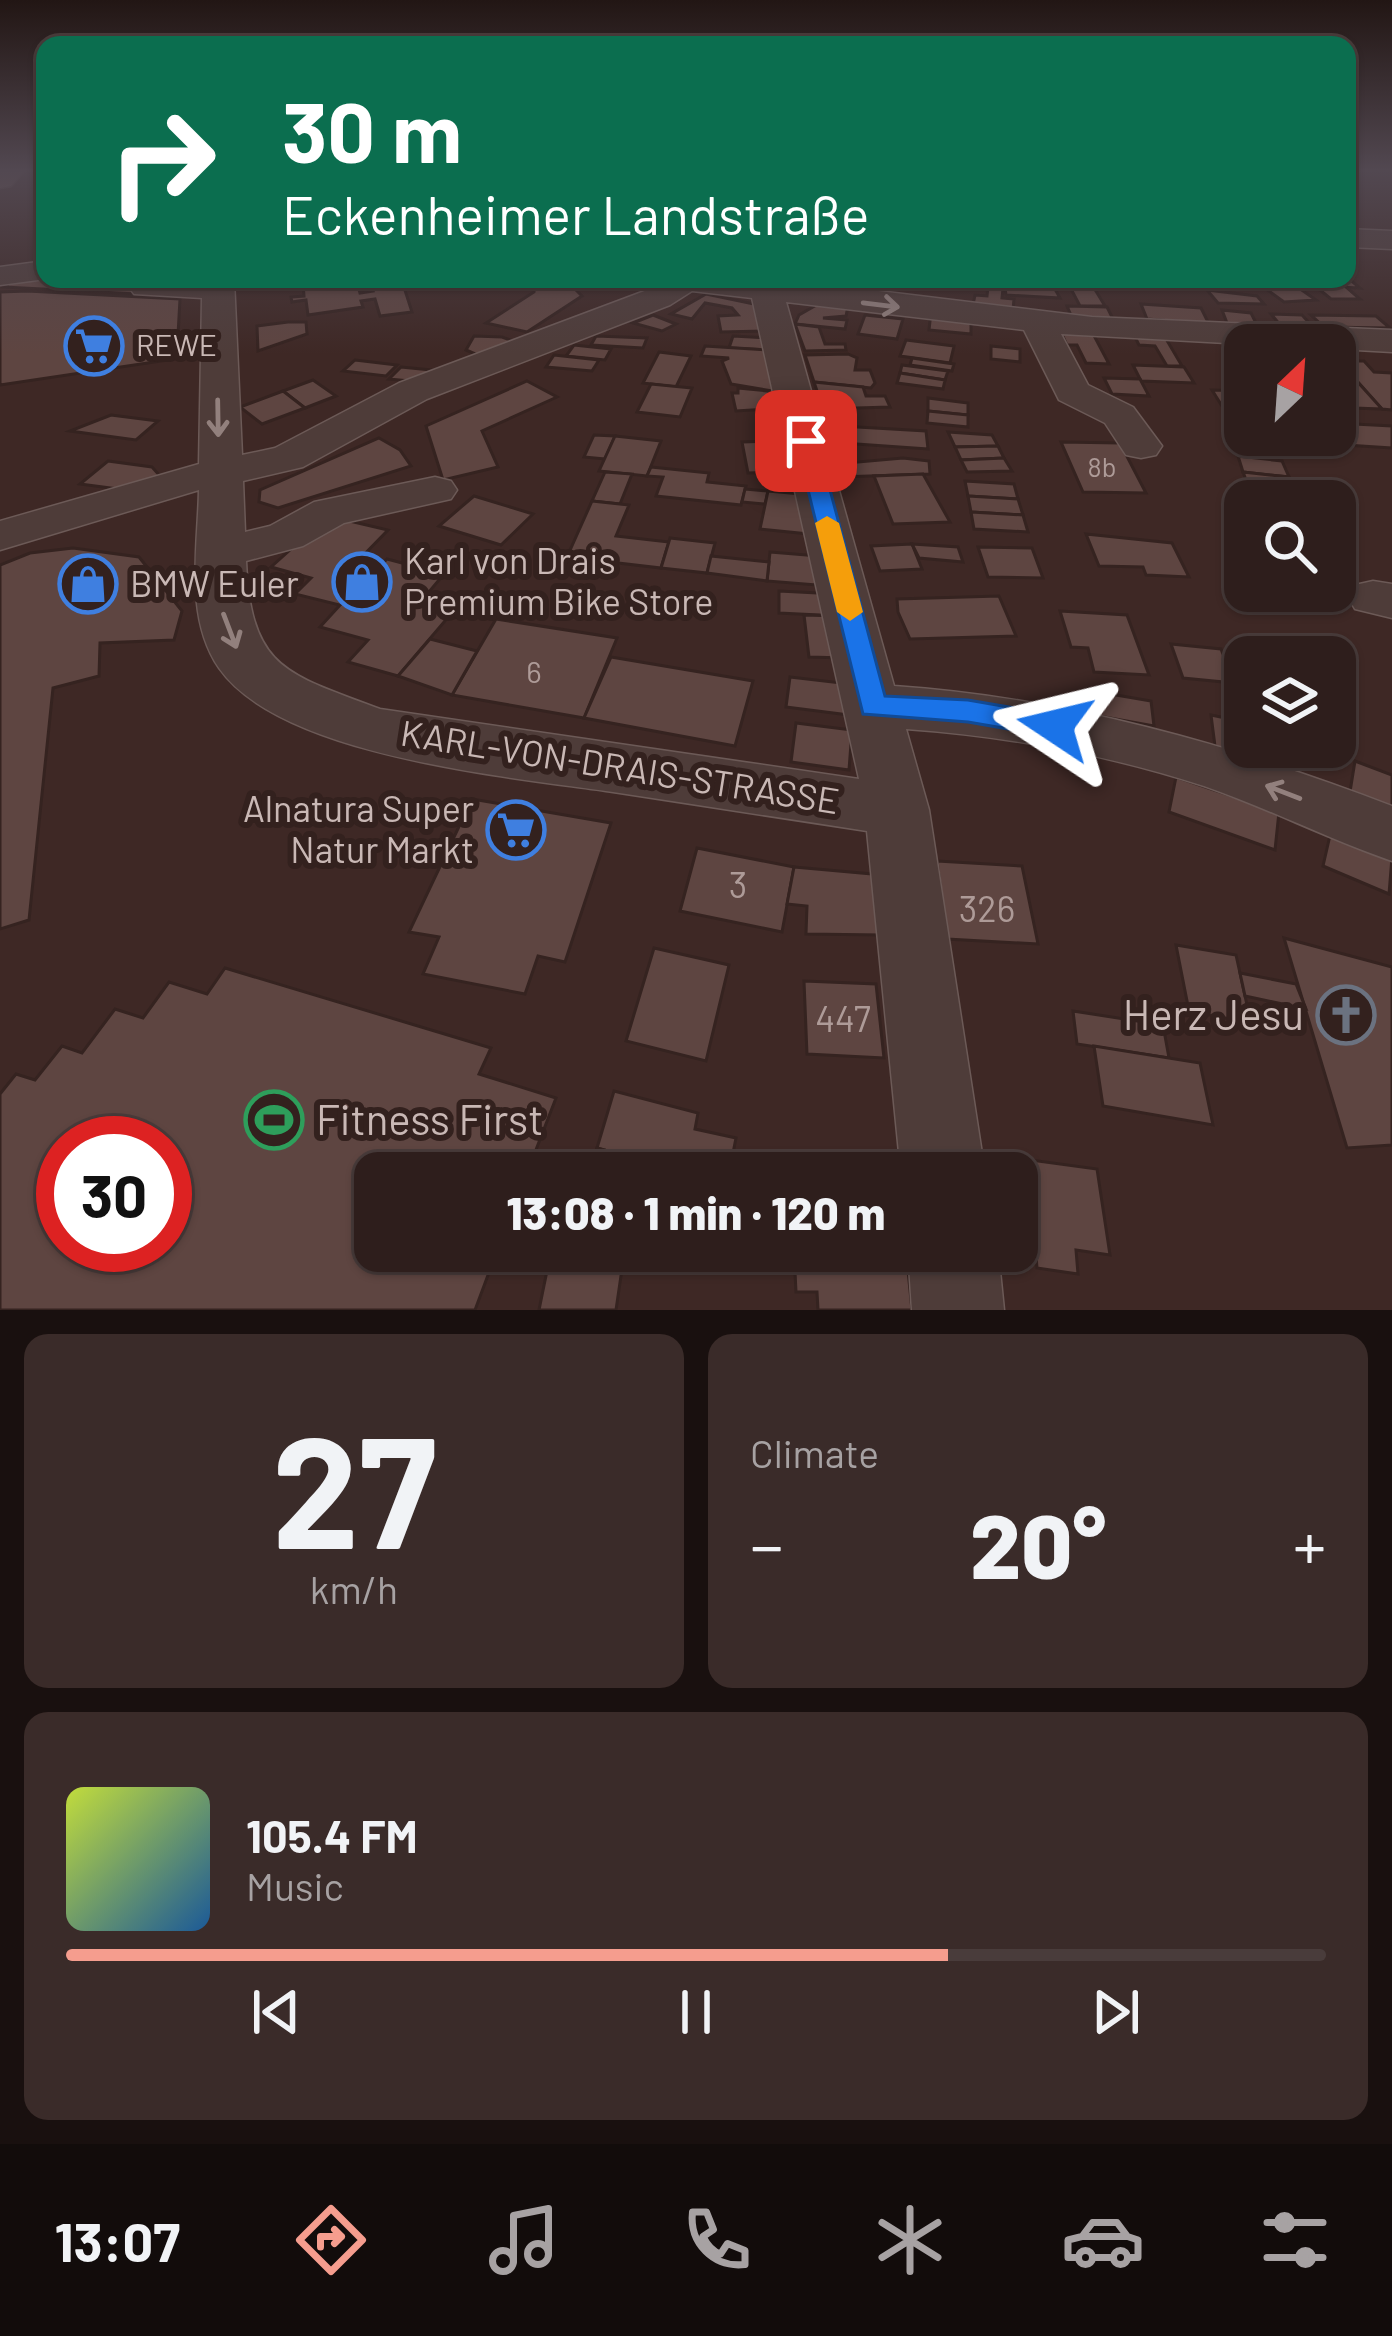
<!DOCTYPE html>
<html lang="en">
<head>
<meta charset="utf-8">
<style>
	body { margin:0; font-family:Barlow,sans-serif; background:#3a2b29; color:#f1f3f6; height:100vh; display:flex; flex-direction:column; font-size:45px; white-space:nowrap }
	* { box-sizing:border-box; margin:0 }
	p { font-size:39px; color:#a7a2a3 }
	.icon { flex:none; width:66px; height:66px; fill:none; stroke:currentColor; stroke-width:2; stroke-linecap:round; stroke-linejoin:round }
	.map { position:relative; height:1310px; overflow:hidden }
	.details { display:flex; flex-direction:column; gap:24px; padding:24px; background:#19100f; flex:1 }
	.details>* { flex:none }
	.top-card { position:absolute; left:36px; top:36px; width:1320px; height:252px; border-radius:24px; box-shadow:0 3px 9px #0004,0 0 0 3px #493c3b; background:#0b6e4f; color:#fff; overflow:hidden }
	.needle { width:78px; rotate:25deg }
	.tools { position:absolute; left:1224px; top:324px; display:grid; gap:24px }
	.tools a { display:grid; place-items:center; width:132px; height:132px; border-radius:24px; background:#2e1e1c; box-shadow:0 3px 9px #0004,0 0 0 3px #493c3b; font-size:60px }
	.speed { position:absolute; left:36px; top:1116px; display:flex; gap:24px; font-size:60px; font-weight:700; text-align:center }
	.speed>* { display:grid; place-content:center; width:156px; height:156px; border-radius:50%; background:#2e1e1c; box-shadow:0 3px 9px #0004,0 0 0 3px #493c3b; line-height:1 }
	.speed .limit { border:18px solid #d22; background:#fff; color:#111 }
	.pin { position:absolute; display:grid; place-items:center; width:102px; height:102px; color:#fff; margin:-51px; border-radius:24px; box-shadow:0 6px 18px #0006 }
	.me { position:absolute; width:132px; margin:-66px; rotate:280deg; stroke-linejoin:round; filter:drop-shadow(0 0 9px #0008) }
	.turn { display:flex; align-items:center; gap:42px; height:252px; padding:0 48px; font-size:54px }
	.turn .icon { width:156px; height:156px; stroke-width:2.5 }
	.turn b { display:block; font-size:84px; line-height:102px }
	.big { font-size:90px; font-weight:800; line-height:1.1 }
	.details .widget { flex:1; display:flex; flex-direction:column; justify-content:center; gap:18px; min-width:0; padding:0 42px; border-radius:24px; background:#3a2b29 }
	.details .dial { align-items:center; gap:0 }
	.dial b { font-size:156px; line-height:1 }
	.song { display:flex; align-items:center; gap:36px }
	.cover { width:144px; height:144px; border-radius:18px; background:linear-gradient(135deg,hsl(70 70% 55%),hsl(210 70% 35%)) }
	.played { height:12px; border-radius:6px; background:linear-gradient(90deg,#f59d8e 70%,#493c3b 70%) }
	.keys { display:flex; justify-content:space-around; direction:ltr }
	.heat { display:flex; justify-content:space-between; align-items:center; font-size:66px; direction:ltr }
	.details .tiles { flex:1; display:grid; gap:24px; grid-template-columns:1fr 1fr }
	.widget:last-child { grid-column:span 2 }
	.trip { position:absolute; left:354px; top:1152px; width:684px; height:120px; border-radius:24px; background:#2e1e1c; box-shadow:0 3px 9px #0004,0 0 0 3px #493c3b; font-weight:800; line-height:120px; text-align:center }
	.tabs { display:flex; height:192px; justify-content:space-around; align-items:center; background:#120c0b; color:#a7a2a3 }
	.tabs .icon { width:84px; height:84px }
	.tabs .active { color:#f59d8e }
	.tabs b { font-size:54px; color:#f1f3f6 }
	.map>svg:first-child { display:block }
</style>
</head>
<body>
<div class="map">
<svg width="1392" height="1310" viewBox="0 0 1392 1310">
	<rect width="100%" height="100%" fill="#3e2825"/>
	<g fill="#5e4541" stroke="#352320" stroke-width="3" fill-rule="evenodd">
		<polygon points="22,275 45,279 152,282 137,294 4,287"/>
		<polygon points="1348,278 1360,288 1315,286 1305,279"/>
		<polygon points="356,279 360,293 373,291 371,285 402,281 412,312 380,316 375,299 361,301 363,307 308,315 306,300 292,302 291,297 304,296 303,283"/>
		<polygon points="535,279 583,279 584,286 577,291 582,296 527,332 486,323 534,292"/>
		<polygon points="1038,281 1051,282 1060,298 1006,295 1004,282 1040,287"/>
		<polygon points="1289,281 1316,300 1284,302 1258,283"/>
		<polygon points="1051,282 1091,283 1105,306 1080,306 1070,287 1054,287"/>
		<polygon points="1315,286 1345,286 1360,299 1331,299"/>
		<polygon points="988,287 1003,289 1002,298 1014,299 1013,310 973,305 975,295 987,296"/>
		<polygon points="1207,290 1257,296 1264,304 1218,303"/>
		<polygon points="27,291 180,299 178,335 189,333 188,357 0,385 0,292"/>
		<polygon points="706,294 754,304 765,331 721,332 718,316 738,315 732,308 705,303 692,319 671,314"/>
		<polygon points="820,303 848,306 846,316 823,318 847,320 845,329 795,324 799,315"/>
		<polygon points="1141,304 1201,308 1209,324 1147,319"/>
		<polygon points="1067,306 1107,307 1114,321 1073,320"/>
		<polygon points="1222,310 1251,313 1257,325 1227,323"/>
		<polygon points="931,312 971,316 971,334 929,330"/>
		<polygon points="1271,314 1302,315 1313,327 1281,326"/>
		<polygon points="653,315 676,324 662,331 633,323"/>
		<polygon points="865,315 903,319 897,339 858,334"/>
		<polygon points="1311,315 1376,316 1390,328 1324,327"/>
		<polygon points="288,322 306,322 307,334 258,351 257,326"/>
		<polygon points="795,324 819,327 825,344 845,344 846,350 805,351"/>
		<polygon points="1090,328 1109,364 1086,363 1077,345 1067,345 1062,334"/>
		<polygon points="1132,331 1162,332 1182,366 1167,366 1155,346 1139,345"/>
		<polygon points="474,336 502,337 519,343 489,360 466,350"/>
		<polygon points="596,336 647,338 643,348 591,345"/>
		<polygon points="733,336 767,338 769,350 729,348"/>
		<polygon points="906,340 954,346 950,363 900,356"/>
		<polygon points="574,345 611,349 605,360 566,356"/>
		<polygon points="705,346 769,350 778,392 731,384 722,361 729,358 701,356"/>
		<polygon points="991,346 1020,349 1020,362 991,359"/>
		<polygon points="659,352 691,356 676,387 643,383"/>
		<polygon points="848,354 857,358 855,370 870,370 875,383 871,388 814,382 805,355"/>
		<polygon points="554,355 599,360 592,371 546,367"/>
		<polygon points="912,358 954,364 952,371 910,365"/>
		<polygon points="355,360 397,365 386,376 343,371"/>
		<polygon points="1339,361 1364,361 1374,372 1392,373 1392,410 1382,409"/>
		<polygon points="902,365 948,371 945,380 900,373"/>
		<polygon points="1133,365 1184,367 1194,383 1141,381"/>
		<polygon points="401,367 431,370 420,382 389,379"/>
		<polygon points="1335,368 1346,369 1382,409 1354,408 1335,385"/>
		<polygon points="900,373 945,380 943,389 897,383"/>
		<polygon points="1104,378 1140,379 1149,396 1112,394"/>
		<polygon points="313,380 336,396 305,408 283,391"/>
		<polygon points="527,381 557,397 482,431 498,467 443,480 426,426"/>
		<polygon points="814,382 863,387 866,396 885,396 890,407 823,409"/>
		<polygon points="651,384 692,388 680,417 637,412"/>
		<polygon points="738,388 778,392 783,408 736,411 732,393 738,393"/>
		<polygon points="1212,390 1245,391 1245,407 1222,406"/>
		<polygon points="283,391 305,408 262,424 240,407"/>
		<polygon points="928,398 968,403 968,415 928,411"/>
		<polygon points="928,411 968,415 968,427 927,423"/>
		<polygon points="111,415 158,421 136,440 70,431"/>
		<polygon points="1335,423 1392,426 1392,448 1346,445"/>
		<polygon points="823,425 926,431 928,449 828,442"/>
		<polygon points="948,432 992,435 998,446 955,447"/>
		<polygon points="594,435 615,436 605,459 584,457"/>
		<polygon points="615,436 661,441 647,476 599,471"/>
		<polygon points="379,438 400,450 411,466 278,508 259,502 260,490"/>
		<polygon points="795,440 804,471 748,473 742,442"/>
		<polygon points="1061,442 1120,443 1146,493 1083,492"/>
		<polygon points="998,446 1004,458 961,460 955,447"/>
		<polygon points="1238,456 1282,461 1289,477 1243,472"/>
		<polygon points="903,458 929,461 930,474 839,477 835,464"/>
		<polygon points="1004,458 1012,471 967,472 961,460"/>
		<polygon points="108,461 152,467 160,476 118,489 80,484"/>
		<polygon points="651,467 709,473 707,482 746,486 741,505 656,496 663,477 647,476"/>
		<polygon points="605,472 632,474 620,504 592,501"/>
		<polygon points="1243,472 1289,477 1295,493 1249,488"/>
		<polygon points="923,474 950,522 893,524 874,476"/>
		<polygon points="965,481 1014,484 1018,499 968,496"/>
		<polygon points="1249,488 1295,493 1299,501 1254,501"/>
		<polygon points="745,489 768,491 765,504 742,502"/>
		<polygon points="768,491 812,495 819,535 760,529"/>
		<polygon points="474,496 533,514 501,545 439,526"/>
		<polygon points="968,496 1018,499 1023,515 971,512"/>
		<polygon points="592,501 629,505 616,536 669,542 661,568 567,557"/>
		<polygon points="971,512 1023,515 1028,532 974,529"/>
		<polygon points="328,516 388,530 355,564 377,569 387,559 444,574 428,593 462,601 398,676 348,662 368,640 320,627 340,605 295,594 311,578 271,567"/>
		<polygon points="1086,534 1172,543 1189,577 1146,575 1143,567 1099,566"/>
		<polygon points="670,538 715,543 707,573 661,568"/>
		<polygon points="912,544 922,569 880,571 871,546"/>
		<polygon points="912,544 958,547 963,562 919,558"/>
		<polygon points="978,547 1032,548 1043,578 988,577"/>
		<polygon points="73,548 139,557 182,611 174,640 100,643 99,676 53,688 29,920 0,929 0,565 30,553"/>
		<polygon points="770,552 831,557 829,586 767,581"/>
		<polygon points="711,556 769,562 767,581 707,573"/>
		<polygon points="779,591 837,594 839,616 779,613"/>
		<polygon points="999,596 1016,636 910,639 898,612 897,599"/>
		<polygon points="1060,611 1127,615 1149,675 1094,672 1088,648 1071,647"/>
		<polygon points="804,615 839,616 845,658 809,657"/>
		<polygon points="496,619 617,638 584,718 452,695"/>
		<polygon points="430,639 477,651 452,695 398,676"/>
		<polygon points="1252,639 1286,641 1294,657 1260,657"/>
		<polygon points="1286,641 1322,644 1328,657 1294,657"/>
		<polygon points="1171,644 1221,649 1234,683 1183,678"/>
		<polygon points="611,657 753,681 735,746 584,718"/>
		<polygon points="790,677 850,684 849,715 786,707"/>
		<polygon points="1087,690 1151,701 1154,726 1088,714"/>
		<polygon points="1211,715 1245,722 1245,747 1274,747 1278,768 1216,754"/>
		<polygon points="796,723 852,730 849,770 791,762"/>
		<polygon points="1355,761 1392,775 1392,814 1349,798"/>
		<polygon points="1176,777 1279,812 1275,850 1169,812"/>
		<polygon points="472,799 611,823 565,962 538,956 525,994 423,974 439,937 409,932"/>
		<polygon points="1331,831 1392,857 1389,894 1323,866"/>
		<polygon points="697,848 794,867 782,932 680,911"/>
		<polygon points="937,861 1022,866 1038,944 947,939"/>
		<polygon points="794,867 872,874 882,935 806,934 807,906 787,904"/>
		<polygon points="1284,938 1392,967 1392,1145 1347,1148"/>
		<polygon points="1176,945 1236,955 1251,1023 1189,1011"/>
		<polygon points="654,948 729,965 706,1061 626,1041"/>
		<path d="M 225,968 L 491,1048 L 479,1074 L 556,1098 L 527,1173 L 375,1173 L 375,1251 L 497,1251 L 475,1310 L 0,1310 L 0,1094 L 16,1074 L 35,1080 L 62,1046 L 82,1053 L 115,1009 L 143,1018 L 169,982 L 207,994 ZM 63,1143 L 165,1143 L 165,1245 L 63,1245 Z"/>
		<polygon points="1240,973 1296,984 1306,1009 1245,996"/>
		<polygon points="804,981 876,984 884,1058 807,1054"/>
		<polygon points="1073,1011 1163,1025 1169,1058 1077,1044"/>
		<polygon points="1094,1046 1200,1063 1213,1125 1103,1106"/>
		<polygon points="614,1091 698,1113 695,1129 736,1138 729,1173 688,1173 597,1148"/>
		<polygon points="597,1148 688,1173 590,1173"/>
		<polygon points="979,1153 1097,1169 1110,1255 1076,1250 1078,1274 1037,1268 1035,1244 1017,1241 1017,1173 981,1173"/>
		<polygon points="804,1154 895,1157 897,1173 805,1173"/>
		<polygon points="551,1251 623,1262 616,1310 539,1310"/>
		<polygon points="794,1251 906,1251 912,1310 818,1310 817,1292 796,1292"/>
	</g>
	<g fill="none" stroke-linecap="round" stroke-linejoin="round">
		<g stroke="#6c5a57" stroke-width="3">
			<g id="minor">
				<polygon points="1347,229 1392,231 1392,249 1347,247"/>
				<polygon points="45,261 46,279 0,285 0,267"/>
				<path d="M 138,279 L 234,279 L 242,455 L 275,448 L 399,383 L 658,286 L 652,279 L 780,279 L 1092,317 L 1392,330 L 1392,352 L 1061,334 L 1088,385 L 1133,407 L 1162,446 L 1156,455 L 1141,458 L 1126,455 L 1105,423 L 1059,400 L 1024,330 L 786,302 L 894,686 C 1068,698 1230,744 1392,806 L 1392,861 C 1328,839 1268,808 1204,786 C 1109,755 1006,736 906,729 L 929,810 L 985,1173 L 901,1173 L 867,831 C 783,818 698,805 613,792 C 512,777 281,757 219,668 C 184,617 198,547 199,490 L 0,550 L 0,521 L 199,464 L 202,298 L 134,294 L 129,287 ZM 692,291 L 752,298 L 859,779 L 380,709 C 286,673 251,670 246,561 L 303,546 L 344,523 L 451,499 L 457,490 L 451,481 L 435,477 L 314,502 L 270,526 L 245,532 L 243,481 L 303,467 L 427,399 L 670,305 Z"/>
				<polygon points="1373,581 1392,584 1392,618 1355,609 1348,597 1355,585"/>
				<polygon points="908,1251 998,1251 1004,1310 912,1310"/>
			</g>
		</g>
		<g stroke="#574542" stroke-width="3">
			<polygon id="major" points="0,170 25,170 11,186 0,188"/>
		</g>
		<use href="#minor" fill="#4e3c39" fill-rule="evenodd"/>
		<use href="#major" fill="#6e5a57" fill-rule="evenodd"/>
	</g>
	<defs><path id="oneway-shaft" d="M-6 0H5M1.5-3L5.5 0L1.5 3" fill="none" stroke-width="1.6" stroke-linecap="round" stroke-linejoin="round" transform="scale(3)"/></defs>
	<g stroke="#92807d">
		<use href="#oneway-shaft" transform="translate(881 305) rotate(7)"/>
		<use href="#oneway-shaft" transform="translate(218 418) rotate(89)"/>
		<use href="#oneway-shaft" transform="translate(230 631) rotate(69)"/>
		<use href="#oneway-shaft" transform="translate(1283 792) rotate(-159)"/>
	</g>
	<linearGradient id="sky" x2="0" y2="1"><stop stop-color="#221614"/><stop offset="0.48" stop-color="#524851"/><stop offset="1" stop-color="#524851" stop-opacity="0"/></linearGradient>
	<rect width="1392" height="354" fill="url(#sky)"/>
	<polygon fill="#1a73e8" stroke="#114b97" stroke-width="3" points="806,435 817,441 885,696 968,700 1055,715 1066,718 1070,726 1066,734 1055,737 968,722 863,714 796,441"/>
	<polygon fill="#f59e0b" points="827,516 839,523 863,612 850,621 837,612 815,523"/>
	<defs>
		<g id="supermarket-ring" transform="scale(3)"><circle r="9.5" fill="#33211e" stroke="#3f7fe0" stroke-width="1.5"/><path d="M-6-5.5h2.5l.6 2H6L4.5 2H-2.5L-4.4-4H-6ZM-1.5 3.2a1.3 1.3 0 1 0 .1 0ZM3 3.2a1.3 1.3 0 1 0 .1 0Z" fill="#3f7fe0"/></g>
		<g id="shop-ring" transform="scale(3)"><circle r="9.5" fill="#33211e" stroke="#3f7fe0" stroke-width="1.5"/><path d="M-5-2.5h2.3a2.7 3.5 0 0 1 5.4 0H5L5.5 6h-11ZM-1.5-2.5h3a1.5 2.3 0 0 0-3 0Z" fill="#3f7fe0"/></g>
		<g id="church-ring" transform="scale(3)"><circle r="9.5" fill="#33211e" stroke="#6b7280" stroke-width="1.5"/><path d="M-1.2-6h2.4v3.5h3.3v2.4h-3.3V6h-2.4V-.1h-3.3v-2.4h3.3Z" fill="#6b7280"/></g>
		<g id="stadium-ring" transform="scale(3)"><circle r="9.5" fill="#33211e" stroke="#2e9e5b" stroke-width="1.5"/><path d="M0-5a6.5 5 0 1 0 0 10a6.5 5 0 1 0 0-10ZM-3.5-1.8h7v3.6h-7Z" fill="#2e9e5b"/></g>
	</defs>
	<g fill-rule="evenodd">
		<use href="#supermarket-ring" x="94" y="346"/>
		<use href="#shop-ring" x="362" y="582"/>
		<use href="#shop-ring" x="88" y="584"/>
		<use href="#supermarket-ring" x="516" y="830"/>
		<use href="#church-ring" x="1346" y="1015"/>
		<use href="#stadium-ring" x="274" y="1120"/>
	</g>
	<g text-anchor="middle" stroke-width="12" stroke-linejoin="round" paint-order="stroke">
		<g font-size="27" fill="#ae9b98">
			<text x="1102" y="477">8b</text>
		</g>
		<g font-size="30" fill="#c9b8b5" stroke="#33211e" text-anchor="start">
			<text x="136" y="356">REWE</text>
		</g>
		<g font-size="30" fill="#ae9b98">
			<text x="534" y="683">6</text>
		</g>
		<g font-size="36" fill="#c9b8b5" stroke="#33211e" text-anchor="start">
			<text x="404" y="574">Karl von Drais<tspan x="404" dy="41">Premium Bike Store</tspan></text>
			<text x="130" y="597">BMW Euler</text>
			<text x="474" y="822" text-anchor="end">Alnatura Super<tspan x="474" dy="41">Natur Markt</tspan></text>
		</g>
		<g font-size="36" fill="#c9b8b5" stroke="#33211e">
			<text transform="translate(620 767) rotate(9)" y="13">KARL-VON-DRAIS-STRASSE</text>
		</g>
		<g font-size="36" fill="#ae9b98">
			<text x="738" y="898">3</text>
			<text x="987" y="922">326</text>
			<text x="843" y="1032">447</text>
		</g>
		<g font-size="42" fill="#c9b8b5" stroke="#33211e" text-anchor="end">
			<text x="1304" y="1030">Herz Jesu</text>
			<text x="316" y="1135" text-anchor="start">Fitness First</text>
		</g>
	</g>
</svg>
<div class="tools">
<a><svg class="needle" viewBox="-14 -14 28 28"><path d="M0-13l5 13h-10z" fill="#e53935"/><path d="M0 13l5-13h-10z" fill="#a7a2a3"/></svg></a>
<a><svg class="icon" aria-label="search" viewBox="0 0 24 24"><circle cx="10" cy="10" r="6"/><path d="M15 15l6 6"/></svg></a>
<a><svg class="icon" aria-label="layers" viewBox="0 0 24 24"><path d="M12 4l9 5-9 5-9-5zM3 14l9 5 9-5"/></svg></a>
</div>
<div class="speed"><div class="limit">30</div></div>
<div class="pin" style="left:806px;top:441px;background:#d93025"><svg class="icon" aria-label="arrive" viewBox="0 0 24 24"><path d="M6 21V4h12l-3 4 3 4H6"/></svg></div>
<svg class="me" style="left:1055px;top:726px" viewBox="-20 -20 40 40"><path d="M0-17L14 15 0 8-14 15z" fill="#1a73e8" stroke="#fff" stroke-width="4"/></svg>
<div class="trip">13:08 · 1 min · 120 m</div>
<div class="top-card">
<div class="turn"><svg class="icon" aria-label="right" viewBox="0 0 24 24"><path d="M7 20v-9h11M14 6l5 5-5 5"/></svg><div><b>30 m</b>Eckenheimer Landstraße</div></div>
</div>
</div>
<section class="details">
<div class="tiles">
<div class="widget dial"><b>27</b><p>km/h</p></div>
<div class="widget"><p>Climate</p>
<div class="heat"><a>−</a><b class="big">20°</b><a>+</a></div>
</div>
<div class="widget">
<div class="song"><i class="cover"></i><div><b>105.4 FM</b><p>Music</p></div></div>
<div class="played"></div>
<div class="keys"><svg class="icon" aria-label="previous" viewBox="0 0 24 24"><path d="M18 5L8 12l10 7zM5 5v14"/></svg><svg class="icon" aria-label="pause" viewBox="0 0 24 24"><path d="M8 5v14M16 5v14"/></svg><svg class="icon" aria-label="next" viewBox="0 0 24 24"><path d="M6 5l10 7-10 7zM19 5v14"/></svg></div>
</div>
</div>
</section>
<nav class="tabs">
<b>13:07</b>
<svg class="icon active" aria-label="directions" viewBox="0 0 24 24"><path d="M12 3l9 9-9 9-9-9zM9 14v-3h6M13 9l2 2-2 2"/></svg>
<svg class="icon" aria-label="music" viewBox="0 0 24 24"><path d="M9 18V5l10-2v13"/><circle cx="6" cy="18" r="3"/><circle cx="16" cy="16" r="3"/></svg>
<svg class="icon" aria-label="phone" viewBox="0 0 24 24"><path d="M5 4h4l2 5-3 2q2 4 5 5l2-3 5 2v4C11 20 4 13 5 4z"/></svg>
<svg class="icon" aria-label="climate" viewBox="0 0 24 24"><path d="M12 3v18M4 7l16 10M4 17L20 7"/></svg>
<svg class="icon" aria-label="car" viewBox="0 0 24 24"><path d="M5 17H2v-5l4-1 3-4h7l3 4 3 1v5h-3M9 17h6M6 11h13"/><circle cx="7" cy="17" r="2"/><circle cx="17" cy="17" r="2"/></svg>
<svg class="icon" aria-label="filters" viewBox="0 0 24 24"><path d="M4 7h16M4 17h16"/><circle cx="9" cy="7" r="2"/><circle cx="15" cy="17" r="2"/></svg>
</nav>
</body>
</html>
